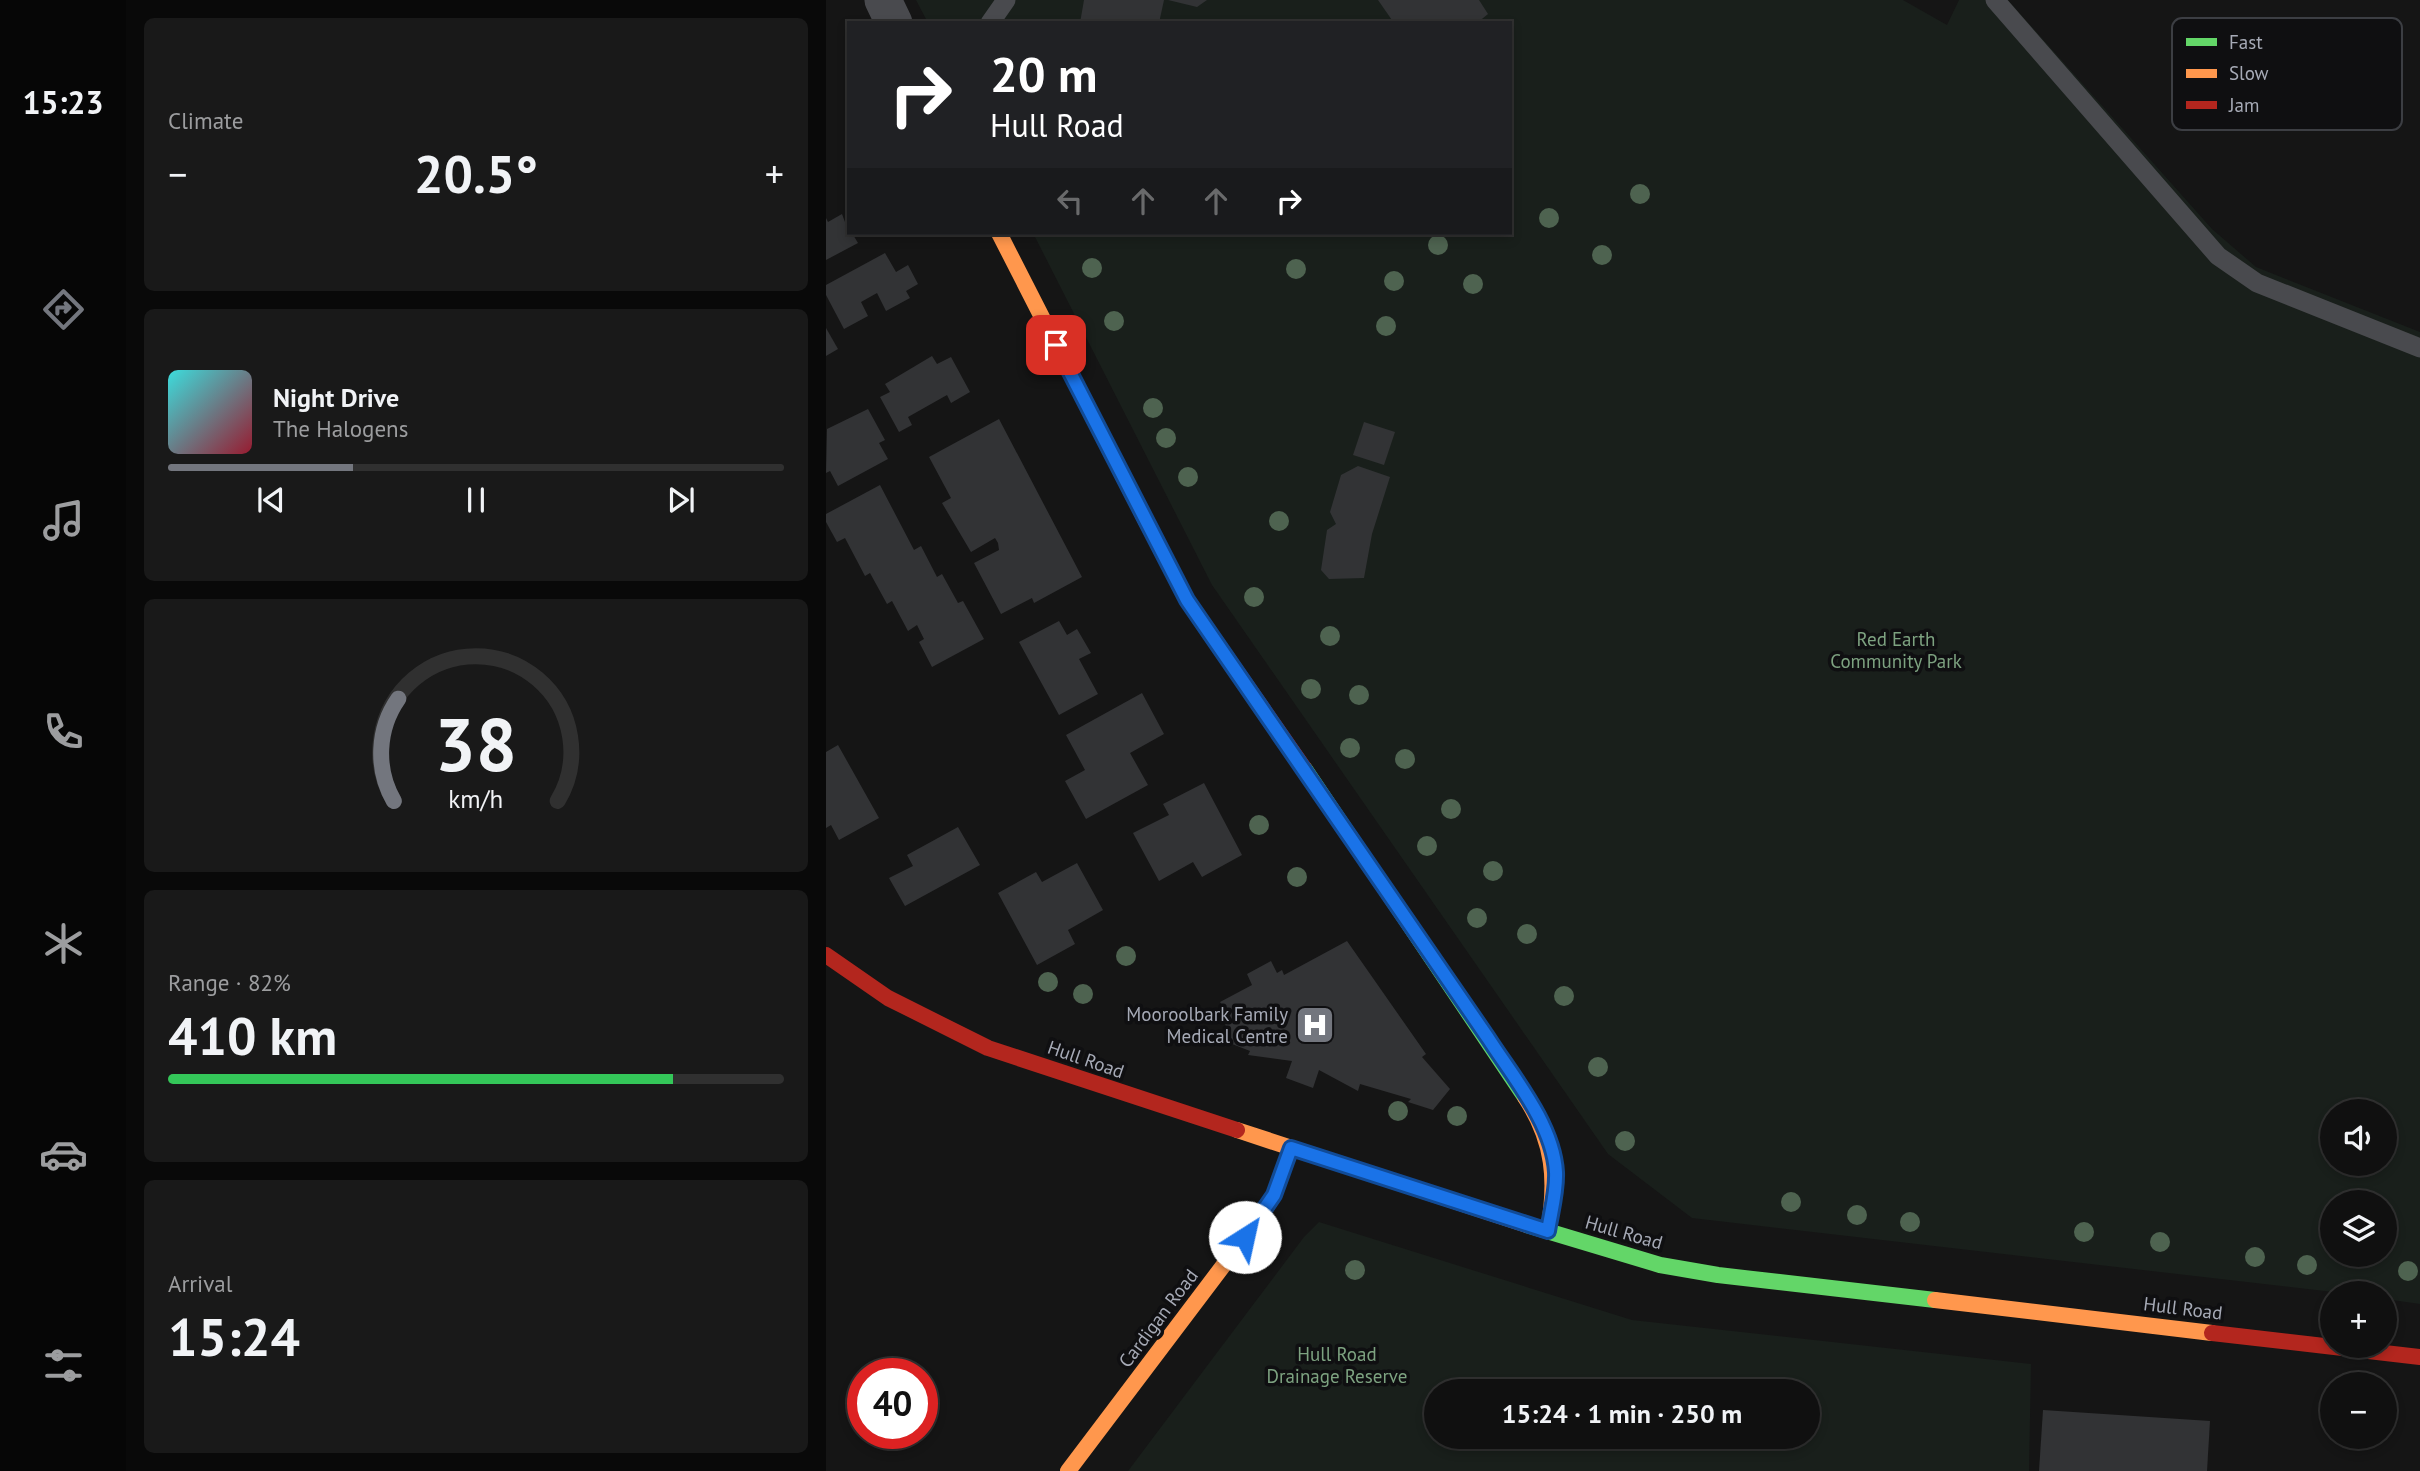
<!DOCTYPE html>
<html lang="en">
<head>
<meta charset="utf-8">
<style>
	body { margin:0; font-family:"PT Sans",sans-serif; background:#191919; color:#f1f3f6; height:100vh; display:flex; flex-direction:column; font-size:26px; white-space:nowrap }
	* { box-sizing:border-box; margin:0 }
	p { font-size:23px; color:#9c9d9f }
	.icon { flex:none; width:38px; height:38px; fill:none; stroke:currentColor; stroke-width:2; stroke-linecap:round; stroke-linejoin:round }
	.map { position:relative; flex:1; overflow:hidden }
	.panel { display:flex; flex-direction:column; gap:18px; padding:18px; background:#090909; width:700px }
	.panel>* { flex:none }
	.top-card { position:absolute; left:21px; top:21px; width:665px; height:214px; border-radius:0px; box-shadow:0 4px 10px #0003,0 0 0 2px #303030; background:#202124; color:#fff; overflow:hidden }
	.tools { position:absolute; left:1494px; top:1099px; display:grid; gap:14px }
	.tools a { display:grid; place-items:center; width:77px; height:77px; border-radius:50%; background:#101010; box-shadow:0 4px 10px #0003,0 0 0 2px #303030; font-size:35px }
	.speed { position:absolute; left:21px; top:1358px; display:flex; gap:14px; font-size:35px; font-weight:700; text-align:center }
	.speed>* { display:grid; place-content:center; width:91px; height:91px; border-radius:50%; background:#101010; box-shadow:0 4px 10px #0003,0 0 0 2px #303030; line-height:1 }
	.speed .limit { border:10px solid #d22; background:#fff; color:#111 }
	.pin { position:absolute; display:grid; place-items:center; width:60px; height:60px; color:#fff; margin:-30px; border-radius:14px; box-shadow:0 4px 10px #0006 }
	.me { position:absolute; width:77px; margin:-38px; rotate:35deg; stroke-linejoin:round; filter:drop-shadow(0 0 5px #0008) }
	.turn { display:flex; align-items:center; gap:24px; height:147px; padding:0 28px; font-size:32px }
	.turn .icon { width:91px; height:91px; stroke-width:2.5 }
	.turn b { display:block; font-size:49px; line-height:60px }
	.lanes { display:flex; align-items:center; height:66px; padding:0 28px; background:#0003; justify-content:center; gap:35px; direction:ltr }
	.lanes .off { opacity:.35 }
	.big { font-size:52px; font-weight:700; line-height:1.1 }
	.panel .widget { flex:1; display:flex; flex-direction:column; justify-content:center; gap:10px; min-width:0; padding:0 24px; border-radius:10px; background:#191919 }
	.panel .dial { align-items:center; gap:0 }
	.dial svg { height:182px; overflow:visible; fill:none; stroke:#303030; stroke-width:7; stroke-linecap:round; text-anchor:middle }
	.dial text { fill:#f1f3f6; stroke:none }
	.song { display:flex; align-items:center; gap:21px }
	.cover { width:84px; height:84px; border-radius:10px; background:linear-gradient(135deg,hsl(180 70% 55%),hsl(350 70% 35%)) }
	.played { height:7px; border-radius:4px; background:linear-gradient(90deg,#73767e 30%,#303030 30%) }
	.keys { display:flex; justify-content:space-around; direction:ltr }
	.heat { display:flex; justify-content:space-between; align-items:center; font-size:38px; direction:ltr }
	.charge { height:10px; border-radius:5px; background:linear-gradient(90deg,#34c759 82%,#303030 0) }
	.trip { position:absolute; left:598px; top:1379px; width:396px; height:70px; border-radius:35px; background:#101010; box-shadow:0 4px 10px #0003,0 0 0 2px #303030; font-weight:700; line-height:70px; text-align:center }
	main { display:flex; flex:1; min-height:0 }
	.tab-bar { display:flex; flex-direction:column; width:126px; justify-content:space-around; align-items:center; background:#060606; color:#9c9d9f }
	.tab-bar .icon { width:49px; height:49px }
	.tab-bar .selected { color:#73767e }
	.tab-bar b { font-size:32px; color:#f1f3f6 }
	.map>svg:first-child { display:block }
</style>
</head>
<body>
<main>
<nav class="tab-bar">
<b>15:23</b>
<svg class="icon selected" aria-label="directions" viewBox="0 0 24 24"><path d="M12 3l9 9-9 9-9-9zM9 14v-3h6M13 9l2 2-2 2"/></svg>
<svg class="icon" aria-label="music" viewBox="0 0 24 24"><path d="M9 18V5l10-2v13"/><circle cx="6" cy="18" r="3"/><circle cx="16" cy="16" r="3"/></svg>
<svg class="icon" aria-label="phone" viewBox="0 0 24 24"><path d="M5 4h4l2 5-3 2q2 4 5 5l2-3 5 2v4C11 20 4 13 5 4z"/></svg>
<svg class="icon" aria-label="climate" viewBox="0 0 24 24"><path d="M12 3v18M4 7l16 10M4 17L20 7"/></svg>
<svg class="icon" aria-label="car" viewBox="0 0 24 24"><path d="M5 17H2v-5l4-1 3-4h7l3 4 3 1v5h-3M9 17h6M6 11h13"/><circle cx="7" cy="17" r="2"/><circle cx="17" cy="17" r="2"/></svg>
<svg class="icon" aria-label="filters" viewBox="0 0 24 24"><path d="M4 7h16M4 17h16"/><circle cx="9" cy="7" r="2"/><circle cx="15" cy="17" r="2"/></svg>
</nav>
<section class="panel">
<div class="widget"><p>Climate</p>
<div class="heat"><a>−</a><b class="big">20.5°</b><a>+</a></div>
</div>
<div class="widget">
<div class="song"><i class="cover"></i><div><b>Night Drive</b><p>The Halogens</p></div></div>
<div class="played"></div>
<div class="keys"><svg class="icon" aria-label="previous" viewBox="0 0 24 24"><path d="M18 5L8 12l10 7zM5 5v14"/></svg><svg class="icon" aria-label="pause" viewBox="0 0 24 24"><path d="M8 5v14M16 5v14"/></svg><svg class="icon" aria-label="next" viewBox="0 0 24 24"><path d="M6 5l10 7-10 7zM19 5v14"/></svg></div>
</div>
<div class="widget dial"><svg viewBox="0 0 100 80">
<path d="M14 69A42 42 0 1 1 86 69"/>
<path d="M14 69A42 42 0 0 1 16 24" stroke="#73767e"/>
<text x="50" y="56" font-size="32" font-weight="700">38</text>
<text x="50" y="72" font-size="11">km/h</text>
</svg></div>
<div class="widget"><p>Range · 82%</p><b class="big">410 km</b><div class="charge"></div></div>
<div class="widget"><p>Arrival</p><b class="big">15:24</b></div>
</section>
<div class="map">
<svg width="1594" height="1471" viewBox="0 0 1594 1471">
	<rect width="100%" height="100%" fill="#151515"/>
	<g fill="#191f1b" fill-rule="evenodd">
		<path d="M 90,0 L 1077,0 L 1121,25 L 1133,0 L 1182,0 L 1386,229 L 1430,267 L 1594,332 L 1594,1304 L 1559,1299 L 1559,1293 L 1516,1293 L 866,1218 L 782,1154 L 386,585 L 207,233 L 684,233 L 684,23 L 102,23 ZM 1507,1111 L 1559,1111 L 1559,1164 L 1507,1164 ZM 1507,1202 L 1559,1202 L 1559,1255 L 1507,1255 Z"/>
		<path d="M 493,1222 L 806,1320 L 1205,1364 L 1203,1471 L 302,1471 L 478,1237 ZM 611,1391 L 982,1391 L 982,1437 L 611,1437 Z"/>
	</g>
	<g fill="#323335">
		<polygon points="258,0 338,0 333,23 254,23"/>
		<polygon points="342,0 381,0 371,7"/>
		<polygon points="552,0 653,0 662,14 651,23 568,23"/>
		<polygon points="16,214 23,233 26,233 32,243 0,260 0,218 2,222"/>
		<polygon points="59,253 70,272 82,265 92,284 80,291 84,298 60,311 51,293 35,302 42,316 18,329 0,295 0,285"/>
		<polygon points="0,328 12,349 0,356"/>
		<polygon points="106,356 111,364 125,357 144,392 125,403 121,395 82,417 86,425 73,432 54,397 64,392 59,384"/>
		<polygon points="42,409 59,440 53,443 62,459 12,486 4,471 0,473 1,429"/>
		<polygon points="173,419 256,577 208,603 206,598 175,614 148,563 173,550 172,543 169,538 145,552 116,503 125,498 103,457"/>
		<polygon points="538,422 569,432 558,465 527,455"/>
		<polygon points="532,466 564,477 546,534 538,578 503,579 495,570 501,530 510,524 504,512 515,475"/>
		<polygon points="54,485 88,550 95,546 111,577 116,574 132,603 137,601 158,639 106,667 93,642 98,639 91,625 82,631 66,601 61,604 44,573 39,576 19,538 11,542 0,522 0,514"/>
		<polygon points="233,621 241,635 251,629 265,653 253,659 272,694 233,715 193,642"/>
		<polygon points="316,693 338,734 304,753 322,785 260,819 239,781 259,770 240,735"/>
		<polygon points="12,745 53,818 13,840 5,825 0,828 0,752"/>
		<polygon points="378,783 416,855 376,877 367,862 333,881 307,833 343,815 337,804"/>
		<polygon points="132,827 154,865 79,906 63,878 87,866 81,855"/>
		<polygon points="251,863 277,910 242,930 249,944 211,965 172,893 210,872 216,882"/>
		<polygon points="521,941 600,1054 596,1057 624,1089 607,1110 582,1102 585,1099 534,1084 532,1091 493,1070 487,1088 460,1078 466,1061 422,1055 424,1051 401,1042 398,1008 394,1002 426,985 421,974 445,961 451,973 456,970 458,975"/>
		<polygon points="1217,1410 1384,1421 1381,1471 1213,1471"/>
	</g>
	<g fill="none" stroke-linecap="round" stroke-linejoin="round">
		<g stroke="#494a4e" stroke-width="19">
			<polyline points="1169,0 1392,256 1431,283 1594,348"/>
			<polyline points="164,23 180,0"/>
		</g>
		<polyline stroke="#494a4e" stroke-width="37" points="57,0 68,23"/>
		<g stroke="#63d668" stroke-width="16">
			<polyline points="478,768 699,1097"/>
			<polyline points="701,1225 834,1265 892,1275 1109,1300"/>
		</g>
		<g stroke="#ff974d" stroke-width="16">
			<polyline points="173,233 320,521"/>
			<path d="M 699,1097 C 728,1141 731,1181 722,1231"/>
			<polyline points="411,1130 701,1225"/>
			<polyline points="1109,1300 1386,1333"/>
			<polyline points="242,1471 434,1217 448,1195 465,1148"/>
		</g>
		<g stroke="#b3261e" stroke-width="16">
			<polyline points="320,521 361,600 478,768"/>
			<polyline points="0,955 62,998 162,1048 411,1130"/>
			<polyline points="1386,1333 1594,1357"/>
		</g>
	</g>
	<g fill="#4e6350">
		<circle cx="814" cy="194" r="10"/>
		<circle cx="723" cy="218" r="10"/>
		<circle cx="612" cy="245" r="10"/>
		<circle cx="776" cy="255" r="10"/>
		<circle cx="266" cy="268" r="10"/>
		<circle cx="470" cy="269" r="10"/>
		<circle cx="568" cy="281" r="10"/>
		<circle cx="647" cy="284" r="10"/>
		<circle cx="288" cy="321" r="10"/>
		<circle cx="560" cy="326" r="10"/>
		<circle cx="327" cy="408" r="10"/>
		<circle cx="340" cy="438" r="10"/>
		<circle cx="362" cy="477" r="10"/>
		<circle cx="453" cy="521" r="10"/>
		<circle cx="428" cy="597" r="10"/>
		<circle cx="504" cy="636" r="10"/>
		<circle cx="485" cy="689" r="10"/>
		<circle cx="533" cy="695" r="10"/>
		<circle cx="524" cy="748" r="10"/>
		<circle cx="579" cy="759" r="10"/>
		<circle cx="625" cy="809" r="10"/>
		<circle cx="433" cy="825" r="10"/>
		<circle cx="601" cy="846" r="10"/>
		<circle cx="667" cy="871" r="10"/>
		<circle cx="471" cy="877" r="10"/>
		<circle cx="651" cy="918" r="10"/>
		<circle cx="701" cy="934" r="10"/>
		<circle cx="300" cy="956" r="10"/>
		<circle cx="222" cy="982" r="10"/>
		<circle cx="257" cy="994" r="10"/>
		<circle cx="738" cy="996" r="10"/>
		<circle cx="772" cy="1067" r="10"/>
		<circle cx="572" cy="1111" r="10"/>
		<circle cx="631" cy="1116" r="10"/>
		<circle cx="799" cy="1141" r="10"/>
		<circle cx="965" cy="1202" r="10"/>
		<circle cx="1031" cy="1215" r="10"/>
		<circle cx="1084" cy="1222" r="10"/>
		<circle cx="1258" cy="1232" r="10"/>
		<circle cx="1334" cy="1242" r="10"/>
		<circle cx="1429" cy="1257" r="10"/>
		<circle cx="1481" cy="1265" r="10"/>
		<circle cx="529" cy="1270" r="10"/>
		<circle cx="1582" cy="1271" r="10"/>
	</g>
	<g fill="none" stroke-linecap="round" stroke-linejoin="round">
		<g stroke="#114b97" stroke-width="18">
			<path id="route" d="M 230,345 L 361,600 L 662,1038 C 687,1077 727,1124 730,1172 C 731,1191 725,1212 722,1231 L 465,1148 L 448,1195 L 419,1237"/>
		</g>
		<use href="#route" stroke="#1a73e8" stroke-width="12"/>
	</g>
	<defs>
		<g id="hospital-square" transform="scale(2.0125)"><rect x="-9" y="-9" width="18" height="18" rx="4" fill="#73767e" stroke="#0f0f11"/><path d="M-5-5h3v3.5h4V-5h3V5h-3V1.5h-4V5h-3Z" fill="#fff"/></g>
	</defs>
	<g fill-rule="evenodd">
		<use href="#hospital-square" x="489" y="1025"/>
	</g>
	<g text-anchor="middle" stroke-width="7" stroke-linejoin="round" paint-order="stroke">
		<g font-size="19" fill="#7da280" stroke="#0f0f11">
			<text x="1070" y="646">Red Earth<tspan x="1070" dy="22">Community Park</tspan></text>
			<text x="511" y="1361">Hull Road<tspan x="511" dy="22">Drainage Reserve</tspan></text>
		</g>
		<g font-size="19" fill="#a6aab6" stroke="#0f0f11" text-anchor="end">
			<text x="462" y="1021">Mooroolbark Family<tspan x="462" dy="22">Medical Centre</tspan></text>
		</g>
		<g font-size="19" fill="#a6aab6" stroke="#0f0f11">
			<text transform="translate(260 1059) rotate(19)" y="7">Hull Road</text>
			<text transform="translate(798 1232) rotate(16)" y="7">Hull Road</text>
			<text transform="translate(1357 1308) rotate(7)" y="7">Hull Road</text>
			<text transform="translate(332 1318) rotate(-53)" y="7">Cardigan Road</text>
		</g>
	</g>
	<rect x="1346" y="18" width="230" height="112" rx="10" fill="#0f0f11" stroke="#3c3e43" stroke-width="2"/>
	<rect x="1360" y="38" width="31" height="8" fill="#63d668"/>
	<rect x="1360" y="69" width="31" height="9" fill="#ff974d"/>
	<rect x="1360" y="101" width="31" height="8" fill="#b3261e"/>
	<g font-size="19" fill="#a6aab6">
		<text x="1403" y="49">Fast</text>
		<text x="1403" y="80">Slow</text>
		<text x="1403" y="112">Jam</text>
	</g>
</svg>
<div class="tools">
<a><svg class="icon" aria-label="sound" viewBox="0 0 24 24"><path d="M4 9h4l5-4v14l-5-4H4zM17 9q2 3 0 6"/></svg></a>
<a><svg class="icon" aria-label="layers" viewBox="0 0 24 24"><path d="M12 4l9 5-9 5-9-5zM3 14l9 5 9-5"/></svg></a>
<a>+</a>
<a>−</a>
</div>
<div class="speed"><div class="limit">40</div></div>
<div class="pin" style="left:230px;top:345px;background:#d93025"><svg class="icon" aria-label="arrive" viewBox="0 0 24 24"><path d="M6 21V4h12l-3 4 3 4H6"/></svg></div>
<svg class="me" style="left:419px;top:1237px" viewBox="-20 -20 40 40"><circle r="19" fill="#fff"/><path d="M0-13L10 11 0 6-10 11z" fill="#1a73e8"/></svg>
<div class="trip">15:24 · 1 min · 250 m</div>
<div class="top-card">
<div class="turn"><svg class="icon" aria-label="right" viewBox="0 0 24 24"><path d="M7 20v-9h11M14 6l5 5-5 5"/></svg><div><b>20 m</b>Hull Road</div></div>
<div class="lanes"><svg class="icon off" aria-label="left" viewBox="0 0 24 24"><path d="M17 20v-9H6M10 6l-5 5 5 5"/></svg><svg class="icon off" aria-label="ahead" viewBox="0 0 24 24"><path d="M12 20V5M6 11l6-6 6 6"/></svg><svg class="icon off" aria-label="ahead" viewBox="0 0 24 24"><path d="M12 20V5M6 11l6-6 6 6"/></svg><svg class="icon" aria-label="right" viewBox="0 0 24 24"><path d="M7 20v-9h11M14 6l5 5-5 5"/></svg></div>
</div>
</div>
</main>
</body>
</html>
